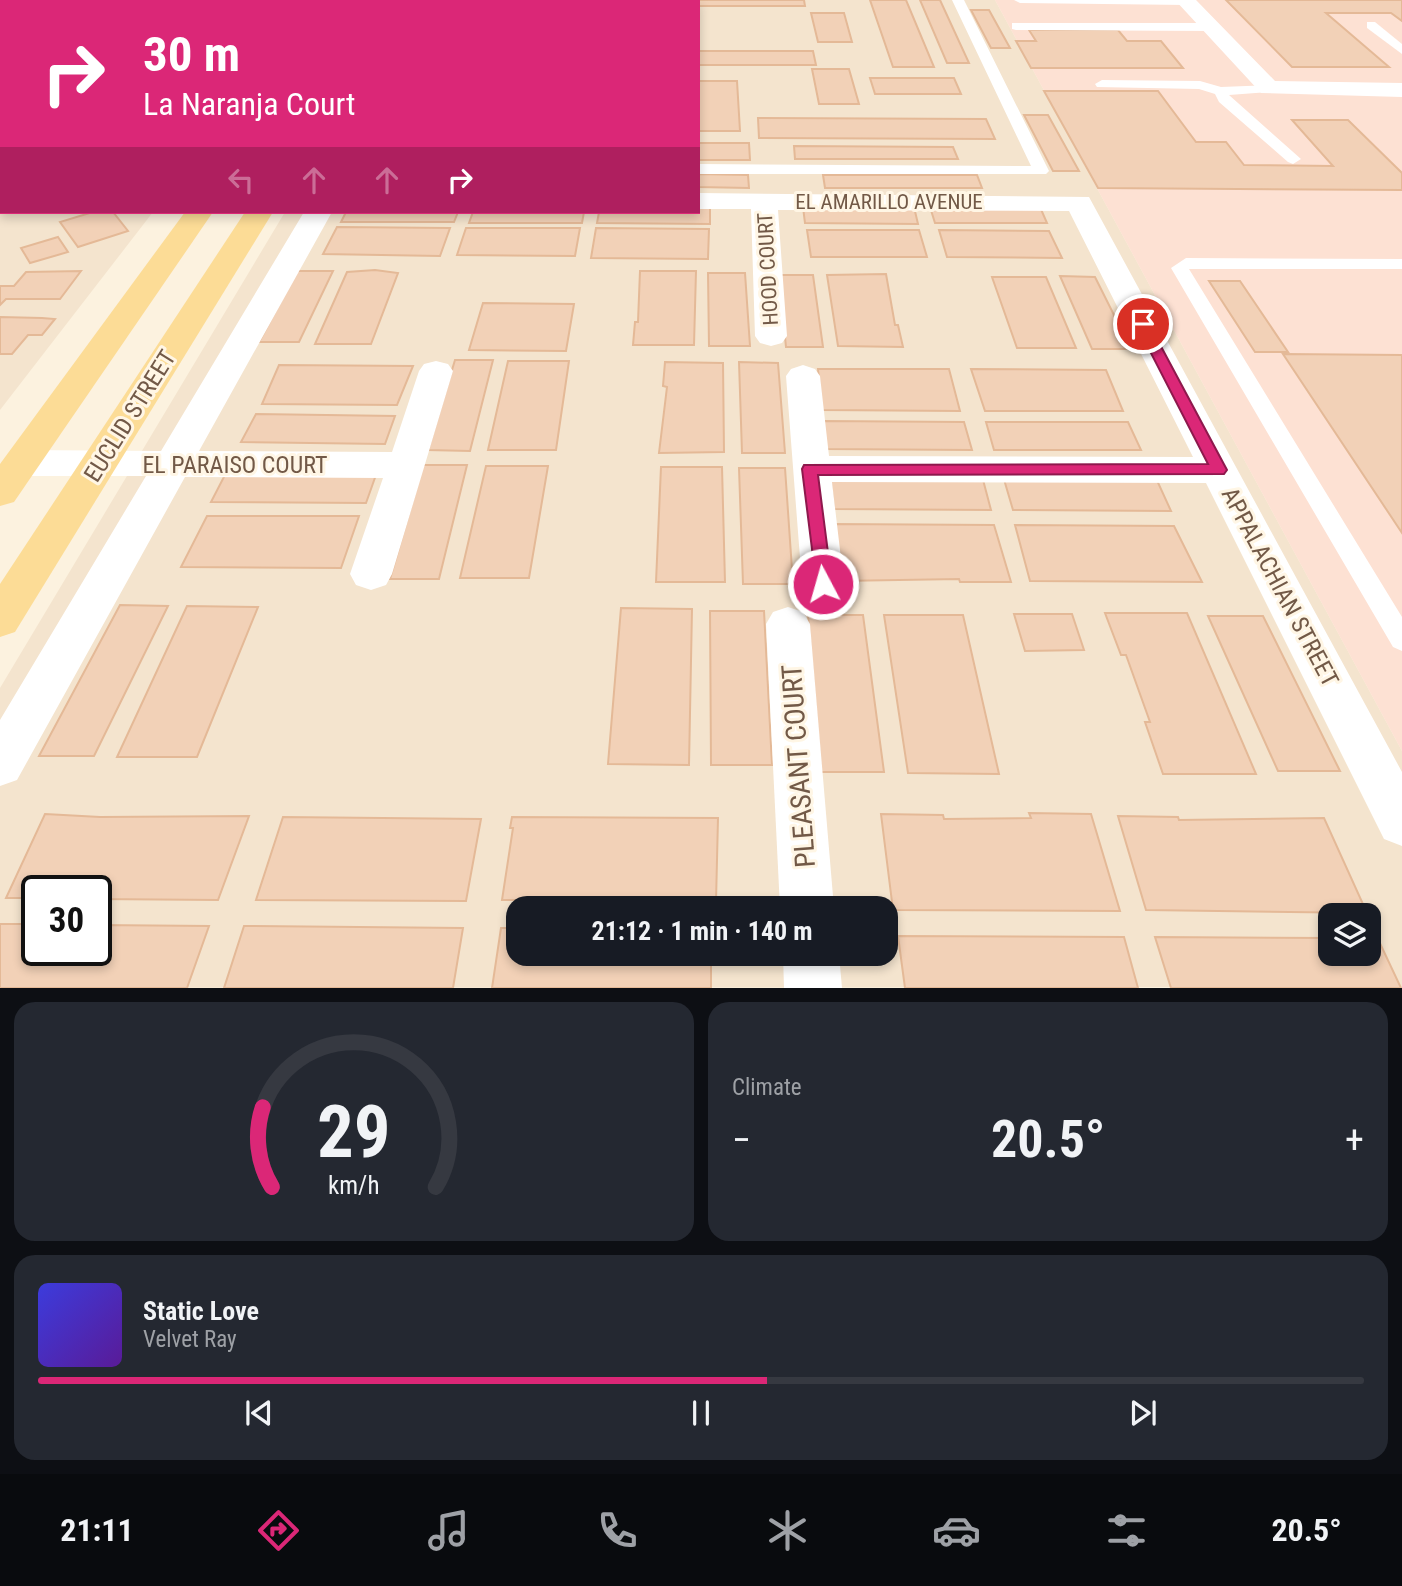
<!DOCTYPE html>
<html lang="en">
<head>
<meta charset="utf-8">
<style>
	body { margin:0; font-family:"Roboto Condensed",sans-serif; background:#242831; color:#f1f3f6; height:100vh; display:flex; flex-direction:column; font-size:26px; white-space:nowrap }
	* { box-sizing:border-box; margin:0 }
	p { font-size:23px; color:#9ea1a6 }
	.icon { flex:none; width:38px; height:38px; fill:none; stroke:currentColor; stroke-width:2; stroke-linecap:round; stroke-linejoin:round }
	.map { position:relative; height:988px; overflow:hidden }
	.details { display:flex; flex-direction:column; gap:14px; padding:14px; background:#0d0f14; flex:1 }
	.details>* { flex:none }
	.top-card { position:absolute; left:0px; top:0px; width:700px; height:214px; box-shadow:0 4px 10px #0003; background:#db2777; color:#fff; overflow:hidden }
	.tools { position:absolute; left:1318px; top:903px; display:grid; gap:14px }
	.tools a { display:grid; place-items:center; width:63px; height:63px; border-radius:14px; background:#171b24; box-shadow:0 4px 10px #0003; font-size:35px }
	.speed { position:absolute; left:21px; top:875px; display:flex; gap:14px; font-size:35px; font-weight:700; text-align:center }
	.speed>* { display:grid; place-content:center; width:91px; height:91px; border-radius:50%; background:#171b24; box-shadow:0 4px 10px #0003; line-height:1 }
	.speed .limit { border:4px solid #111; border-radius:10px; background:#fff; color:#111 }
	.pin { position:absolute; display:grid; place-items:center; width:60px; height:60px; color:#fff; margin:-30px; border:4px solid #fff; border-radius:50%; box-shadow:0 2px 7px #0007 }
	.me { position:absolute; width:77px; margin:-38px; rotate:354deg; stroke-linejoin:round; filter:drop-shadow(0 0 5px #0008) }
	.turn { display:flex; align-items:center; gap:24px; height:147px; padding:0 28px; font-size:32px }
	.turn .icon { width:91px; height:91px; stroke-width:2.5 }
	.turn b { display:block; font-size:49px; line-height:60px }
	.lanes { display:flex; align-items:center; height:66px; padding:0 28px; background:#0003; justify-content:center; gap:35px; direction:ltr }
	.lanes .off { opacity:.35 }
	.big { font-size:52px; font-weight:700; line-height:1.1 }
	.details .widget { flex:1; display:flex; flex-direction:column; justify-content:center; gap:10px; min-width:0; padding:0 24px; border-radius:21px; background:#242831 }
	.details .dial { align-items:center; gap:0 }
	.dial svg { height:182px; overflow:visible; fill:none; stroke:#363941; stroke-width:7; stroke-linecap:round; text-anchor:middle }
	.dial text { fill:#f1f3f6; stroke:none }
	.song { display:flex; align-items:center; gap:21px }
	.cover { width:84px; height:84px; border-radius:10px; background:linear-gradient(135deg,hsl(240 70% 55%),hsl(270 70% 35%)) }
	.played { height:7px; border-radius:4px; background:linear-gradient(90deg,#db2777 55%,#363941 55%) }
	.keys { display:flex; justify-content:space-around; direction:ltr }
	.heat { display:flex; justify-content:space-between; align-items:center; font-size:38px; direction:ltr }
	.details .tiles { flex:1; display:grid; gap:14px; grid-template-columns:1fr 1fr }
	.widget:last-child { grid-column:span 2 }
	.trip { position:absolute; left:506px; top:896px; width:392px; height:70px; border-radius:21px; background:#171b24; box-shadow:0 4px 10px #0003; font-weight:700; line-height:70px; text-align:center }
	.tabs { display:flex; height:112px; justify-content:space-around; align-items:center; background:#090b0e; color:#9ea1a6 }
	.tabs .icon { width:49px; height:49px }
	.tabs .current { color:#db2777 }
	.tabs b { font-size:32px; color:#f1f3f6 }
	.map>svg:first-child { display:block }
</style>
</head>
<body>
<div class="map">
<svg width="1402" height="988" viewBox="0 0 1402 988">
	<rect width="100%" height="100%" fill="#fcf2df"/>
	<g fill="#f4e4ce" fill-rule="evenodd">
		<polygon points="0,0 317,0 2,2 2,212 153,212 0,410"/>
		<path d="M 412,0 L 995,0 L 1402,751 L 1402,987 L 0,988 L 0,688 L 285,212 L 698,212 L 698,2 ZM 37,891 L 96,891 L 96,950 L 37,950 ZM 518,908 L 886,908 L 886,954 L 518,954 ZM 1330,915 L 1368,915 L 1368,954 L 1330,954 Z"/>
	</g>
	<polygon fill="#fde1d3" points="995,0 1402,0 1402,751"/>
	<g fill="#f2d1b7" stroke="#e4b997" stroke-width="2">
		<polygon points="696,0 804,0 805,6 698,6"/>
		<polygon points="870,0 906,0 934,67 893,67"/>
		<polygon points="920,0 940,0 969,63 947,63"/>
		<polygon points="1226,0 1402,0 1402,21 1391,13 1326,13 1389,67 1292,67"/>
		<polygon points="971,10 989,10 1010,48 991,48"/>
		<polygon points="811,13 844,13 852,42 818,42"/>
		<polygon points="1029,30 1118,30 1127,41 1161,41 1183,68 1031,68 1016,41 1036,41"/>
		<polygon points="698,51 813,51 816,65 698,65"/>
		<polygon points="812,69 849,69 859,104 819,104"/>
		<polygon points="870,78 954,78 961,94 875,94"/>
		<polygon points="698,81 737,81 740,131 698,131"/>
		<polygon points="1044,91 1158,91 1196,142 1226,142 1244,165 1333,166 1292,120 1348,120 1402,173 1402,190 1098,188"/>
		<polygon points="1024,115 1048,115 1079,171 1053,171"/>
		<polygon points="758,118 986,119 995,139 759,138"/>
		<polygon points="698,143 749,143 750,160 698,160"/>
		<polygon points="794,146 953,147 958,159 795,159"/>
		<polygon points="698,174 748,175 749,188 698,187"/>
		<polygon points="823,175 977,175 982,188 825,188"/>
		<polygon points="698,206 710,206 710,224 597,223 599,212 698,212"/>
		<polygon points="803,207 914,207 918,224 805,223"/>
		<polygon points="930,207 1040,207 1047,223 935,223"/>
		<polygon points="93,212 113,212 128,231 78,247 60,222"/>
		<polygon points="346,212 458,212 454,222 341,222"/>
		<polygon points="473,212 584,212 582,223 469,223"/>
		<polygon points="337,227 450,228 440,256 323,254"/>
		<polygon points="466,228 580,228 575,256 457,255"/>
		<polygon points="596,228 709,229 708,259 591,258"/>
		<polygon points="807,230 919,230 927,257 811,257"/>
		<polygon points="939,230 1049,231 1062,258 947,257"/>
		<polygon points="58,237 68,252 30,263 21,248"/>
		<polygon points="375,270 398,273 371,344 315,344 347,272"/>
		<polygon points="81,271 60,299 6,299 0,305 0,286 14,286 26,272"/>
		<polygon points="297,271 333,271 299,342 259,342"/>
		<polygon points="640,271 696,271 694,345 633,345 635,322 638,322"/>
		<polygon points="708,273 745,273 750,346 709,346"/>
		<polygon points="886,274 895,325 898,325 903,347 838,346 827,275"/>
		<polygon points="779,275 813,275 823,347 786,347"/>
		<polygon points="1060,276 1095,277 1131,349 1092,349"/>
		<polygon points="992,277 1046,277 1076,348 1017,348"/>
		<polygon points="1209,281 1240,281 1288,352 1255,352"/>
		<polygon points="483,303 574,304 566,351 469,350"/>
		<polygon points="0,317 42,318 55,319 42,335 28,335 12,354 0,354"/>
		<polygon points="1283,354 1402,355 1402,533"/>
		<polygon points="455,360 493,360 470,451 428,450"/>
		<polygon points="508,361 569,361 556,450 488,450"/>
		<polygon points="665,362 723,363 724,452 659,453 667,387 663,386"/>
		<polygon points="739,362 778,363 785,453 742,453"/>
		<polygon points="279,365 413,366 397,405 262,404"/>
		<polygon points="818,369 949,369 960,411 822,410"/>
		<polygon points="971,369 1106,370 1123,411 985,411"/>
		<polygon points="256,414 395,416 385,444 241,442"/>
		<polygon points="821,421 964,422 972,450 825,449"/>
		<polygon points="986,422 1128,422 1141,450 994,450"/>
		<polygon points="423,465 467,465 439,579 390,579"/>
		<polygon points="486,466 548,466 529,578 460,578"/>
		<polygon points="661,467 722,467 725,582 656,582"/>
		<polygon points="739,468 785,468 793,584 743,584"/>
		<polygon points="227,471 377,472 366,503 211,502"/>
		<polygon points="830,475 982,476 991,510 834,509"/>
		<polygon points="1003,476 1155,476 1171,511 1013,510"/>
		<polygon points="207,516 359,516 341,568 181,567"/>
		<polygon points="831,524 994,525 1011,582 960,582 959,579 839,581"/>
		<polygon points="1015,525 1174,526 1202,582 1030,581"/>
		<polygon points="120,605 168,606 94,756 39,756"/>
		<polygon points="187,606 258,607 197,757 117,757"/>
		<polygon points="621,608 692,609 689,765 608,764"/>
		<polygon points="710,611 764,611 772,765 711,765"/>
		<polygon points="1105,613 1187,613 1256,774 1163,774 1145,722 1150,722 1126,655 1121,655"/>
		<polygon points="1014,614 1072,614 1084,650 1025,651"/>
		<polygon points="808,615 863,615 884,772 821,772"/>
		<polygon points="884,615 963,615 999,774 908,773"/>
		<polygon points="1208,616 1263,616 1340,771 1278,771"/>
		<polygon points="1029,813 1091,814 1120,911 893,910 881,814 943,815 944,819 1031,818"/>
		<polygon points="45,814 100,817 249,816 218,900 96,899 96,891 37,891 37,898 6,898"/>
		<polygon points="1118,816 1178,817 1179,820 1324,818 1367,913 1146,910"/>
		<polygon points="283,817 481,819 466,901 256,900"/>
		<polygon points="512,817 718,818 716,902 502,900 513,828 510,828"/>
		<polygon points="0,924 37,924 37,950 96,950 96,925 209,926 187,988 0,988"/>
		<polygon points="244,926 463,928 453,988 224,988"/>
		<polygon points="501,928 518,928 518,954 711,954 711,988 492,988"/>
		<polygon points="898,936 1124,937 1138,988 905,988"/>
		<polygon points="1155,937 1330,938 1330,954 1368,954 1368,939 1378,939 1401,988 1171,988"/>
	</g>
	<g fill="none" stroke-linecap="round" stroke-linejoin="round">
		<g fill="#fff" fill-rule="evenodd">
			<polygon points="591,0 603,0 590,2"/>
			<polygon points="952,0 964,0 1049,171 1046,174 698,174 698,164 1031,166"/>
			<polygon points="1014,0 1191,0 1193,2 1187,5 1020,3"/>
			<polygon points="1367,22 1375,22 1402,44 1402,54 1367,28"/>
			<polygon points="1012,23 1211,23 1217,27 1211,31 1016,30 1012,29"/>
			<polygon points="1102,80 1200,81 1221,87 1274,85 1274,91 1269,92 1229,95 1301,159 1293,164 1288,162 1219,102 1215,94 1199,89 1097,87 1095,84"/>
			<polygon points="1186,258 1402,259 1402,269 1189,269 1402,617 1402,651 1393,647 1171,268"/>
		</g>
		<g fill="#fff" fill-rule="evenodd">
			<polygon points="0,0 16,0 2,2 2,8"/>
			<polygon points="197,0 217,0 195,2"/>
			<polygon points="1175,0 1196,0 1275,81 1402,83 1402,97 1261,93"/>
			<rect x="0" y="73" width="2" height="14"/>
			<polygon points="698,193 1089,197 1402,772 1402,846 1384,839 1206,483 832,482 844,584 838,595 823,600 808,595 802,584 786,376 791,369 803,365 815,369 820,376 829,456 1193,457 1069,211 778,210 787,336 782,343 771,346 760,343 755,336 751,209 698,209"/>
			<polygon points="304,212 332,212 199,451 392,452 419,371 424,364 436,361 448,364 453,371 392,574 386,585 371,590 356,585 350,574 383,478 185,477 17,780 0,786 0,720 146,476 21,476 8,472 2,463 8,454 21,450 161,451"/>
			<polygon points="788,607 803,612 810,624 834,908 780,908 766,624 773,612"/>
			<polygon points="783,954 839,954 842,988 784,988"/>
		</g>
		<g fill="#fcdc96" fill-rule="evenodd">
			<polygon points="340,0 360,0 339,2"/>
			<polygon points="383,0 403,0 382,2"/>
			<polygon points="185,212 213,212 14,502 0,506 0,464"/>
			<polygon points="245,212 273,212 15,632 0,637 0,584"/>
		</g>
	</g>
	<polygon fill="#db2777" stroke="#8e194d" stroke-width="2" points="1143,320 1149,324 1227,470 1224,474 818,475 832,584 829,589 817,589 802,469 804,465 1208,464 1136,324"/>
	<g text-anchor="middle" stroke-width="6" stroke-linejoin="round" paint-order="stroke">
		<g font-size="21" fill="#725947" stroke="#fff6e5">
			<text x="889" y="209">EL AMARILLO AVENUE</text>
			<text transform="translate(768 269) rotate(-93)" y="7">HOOD COURT</text>
		</g>
		<g font-size="24" fill="#725947" stroke="#fff6e5">
			<text transform="translate(130 416) rotate(-58)" y="8">EUCLID STREET</text>
			<text x="235" y="473">EL PARAISO COURT</text>
			<text transform="translate(1280 587) rotate(62)" y="8">APPALACHIAN STREET</text>
		</g>
		<g font-size="28" fill="#725947" stroke="#fff6e5">
			<text transform="translate(798 766) rotate(-94)" y="10">PLEASANT COURT</text>
		</g>
	</g>
</svg>
<div class="tools">
<a><svg class="icon" aria-label="layers" viewBox="0 0 24 24"><path d="M12 4l9 5-9 5-9-5zM3 14l9 5 9-5"/></svg></a>
</div>
<div class="speed"><div class="limit">30</div></div>
<div class="pin" style="left:1143px;top:324px;background:#d93025"><svg class="icon" aria-label="arrive" viewBox="0 0 24 24"><path d="M6 21V4h12l-3 4 3 4H6"/></svg></div>
<svg class="me" style="left:823px;top:584px" viewBox="-20 -20 40 40"><circle r="17" fill="#db2777" stroke="#fff" stroke-width="3"/><path d="M0-11L8 9 0 5-8 9z" fill="#fff"/></svg>
<div class="trip">21:12 · 1 min · 140 m</div>
<div class="top-card">
<div class="turn"><svg class="icon" aria-label="right" viewBox="0 0 24 24"><path d="M7 20v-9h11M14 6l5 5-5 5"/></svg><div><b>30 m</b>La Naranja Court</div></div>
<div class="lanes"><svg class="icon off" aria-label="left" viewBox="0 0 24 24"><path d="M17 20v-9H6M10 6l-5 5 5 5"/></svg><svg class="icon off" aria-label="ahead" viewBox="0 0 24 24"><path d="M12 20V5M6 11l6-6 6 6"/></svg><svg class="icon off" aria-label="ahead" viewBox="0 0 24 24"><path d="M12 20V5M6 11l6-6 6 6"/></svg><svg class="icon" aria-label="right" viewBox="0 0 24 24"><path d="M7 20v-9h11M14 6l5 5-5 5"/></svg></div>
</div>
</div>
<section class="details">
<div class="tiles">
<div class="widget dial"><svg viewBox="0 0 100 80">
<path d="M14 69A42 42 0 1 1 86 69"/>
<path d="M14 69A42 42 0 0 1 10 34" stroke="#db2777"/>
<text x="50" y="56" font-size="32" font-weight="700">29</text>
<text x="50" y="72" font-size="11">km/h</text>
</svg></div>
<div class="widget"><p>Climate</p>
<div class="heat"><a>−</a><b class="big">20.5°</b><a>+</a></div>
</div>
<div class="widget">
<div class="song"><i class="cover"></i><div><b>Static Love</b><p>Velvet Ray</p></div></div>
<div class="played"></div>
<div class="keys"><svg class="icon" aria-label="previous" viewBox="0 0 24 24"><path d="M18 5L8 12l10 7zM5 5v14"/></svg><svg class="icon" aria-label="pause" viewBox="0 0 24 24"><path d="M8 5v14M16 5v14"/></svg><svg class="icon" aria-label="next" viewBox="0 0 24 24"><path d="M6 5l10 7-10 7zM19 5v14"/></svg></div>
</div>
</div>
</section>
<nav class="tabs">
<b>21:11</b>
<svg class="icon current" aria-label="directions" viewBox="0 0 24 24"><path d="M12 3l9 9-9 9-9-9zM9 14v-3h6M13 9l2 2-2 2"/></svg>
<svg class="icon" aria-label="music" viewBox="0 0 24 24"><path d="M9 18V5l10-2v13"/><circle cx="6" cy="18" r="3"/><circle cx="16" cy="16" r="3"/></svg>
<svg class="icon" aria-label="phone" viewBox="0 0 24 24"><path d="M5 4h4l2 5-3 2q2 4 5 5l2-3 5 2v4C11 20 4 13 5 4z"/></svg>
<svg class="icon" aria-label="climate" viewBox="0 0 24 24"><path d="M12 3v18M4 7l16 10M4 17L20 7"/></svg>
<svg class="icon" aria-label="car" viewBox="0 0 24 24"><path d="M5 17H2v-5l4-1 3-4h7l3 4 3 1v5h-3M9 17h6M6 11h13"/><circle cx="7" cy="17" r="2"/><circle cx="17" cy="17" r="2"/></svg>
<svg class="icon" aria-label="filters" viewBox="0 0 24 24"><path d="M4 7h16M4 17h16"/><circle cx="9" cy="7" r="2"/><circle cx="15" cy="17" r="2"/></svg>
<b>20.5°</b>
</nav>
</body>
</html>
